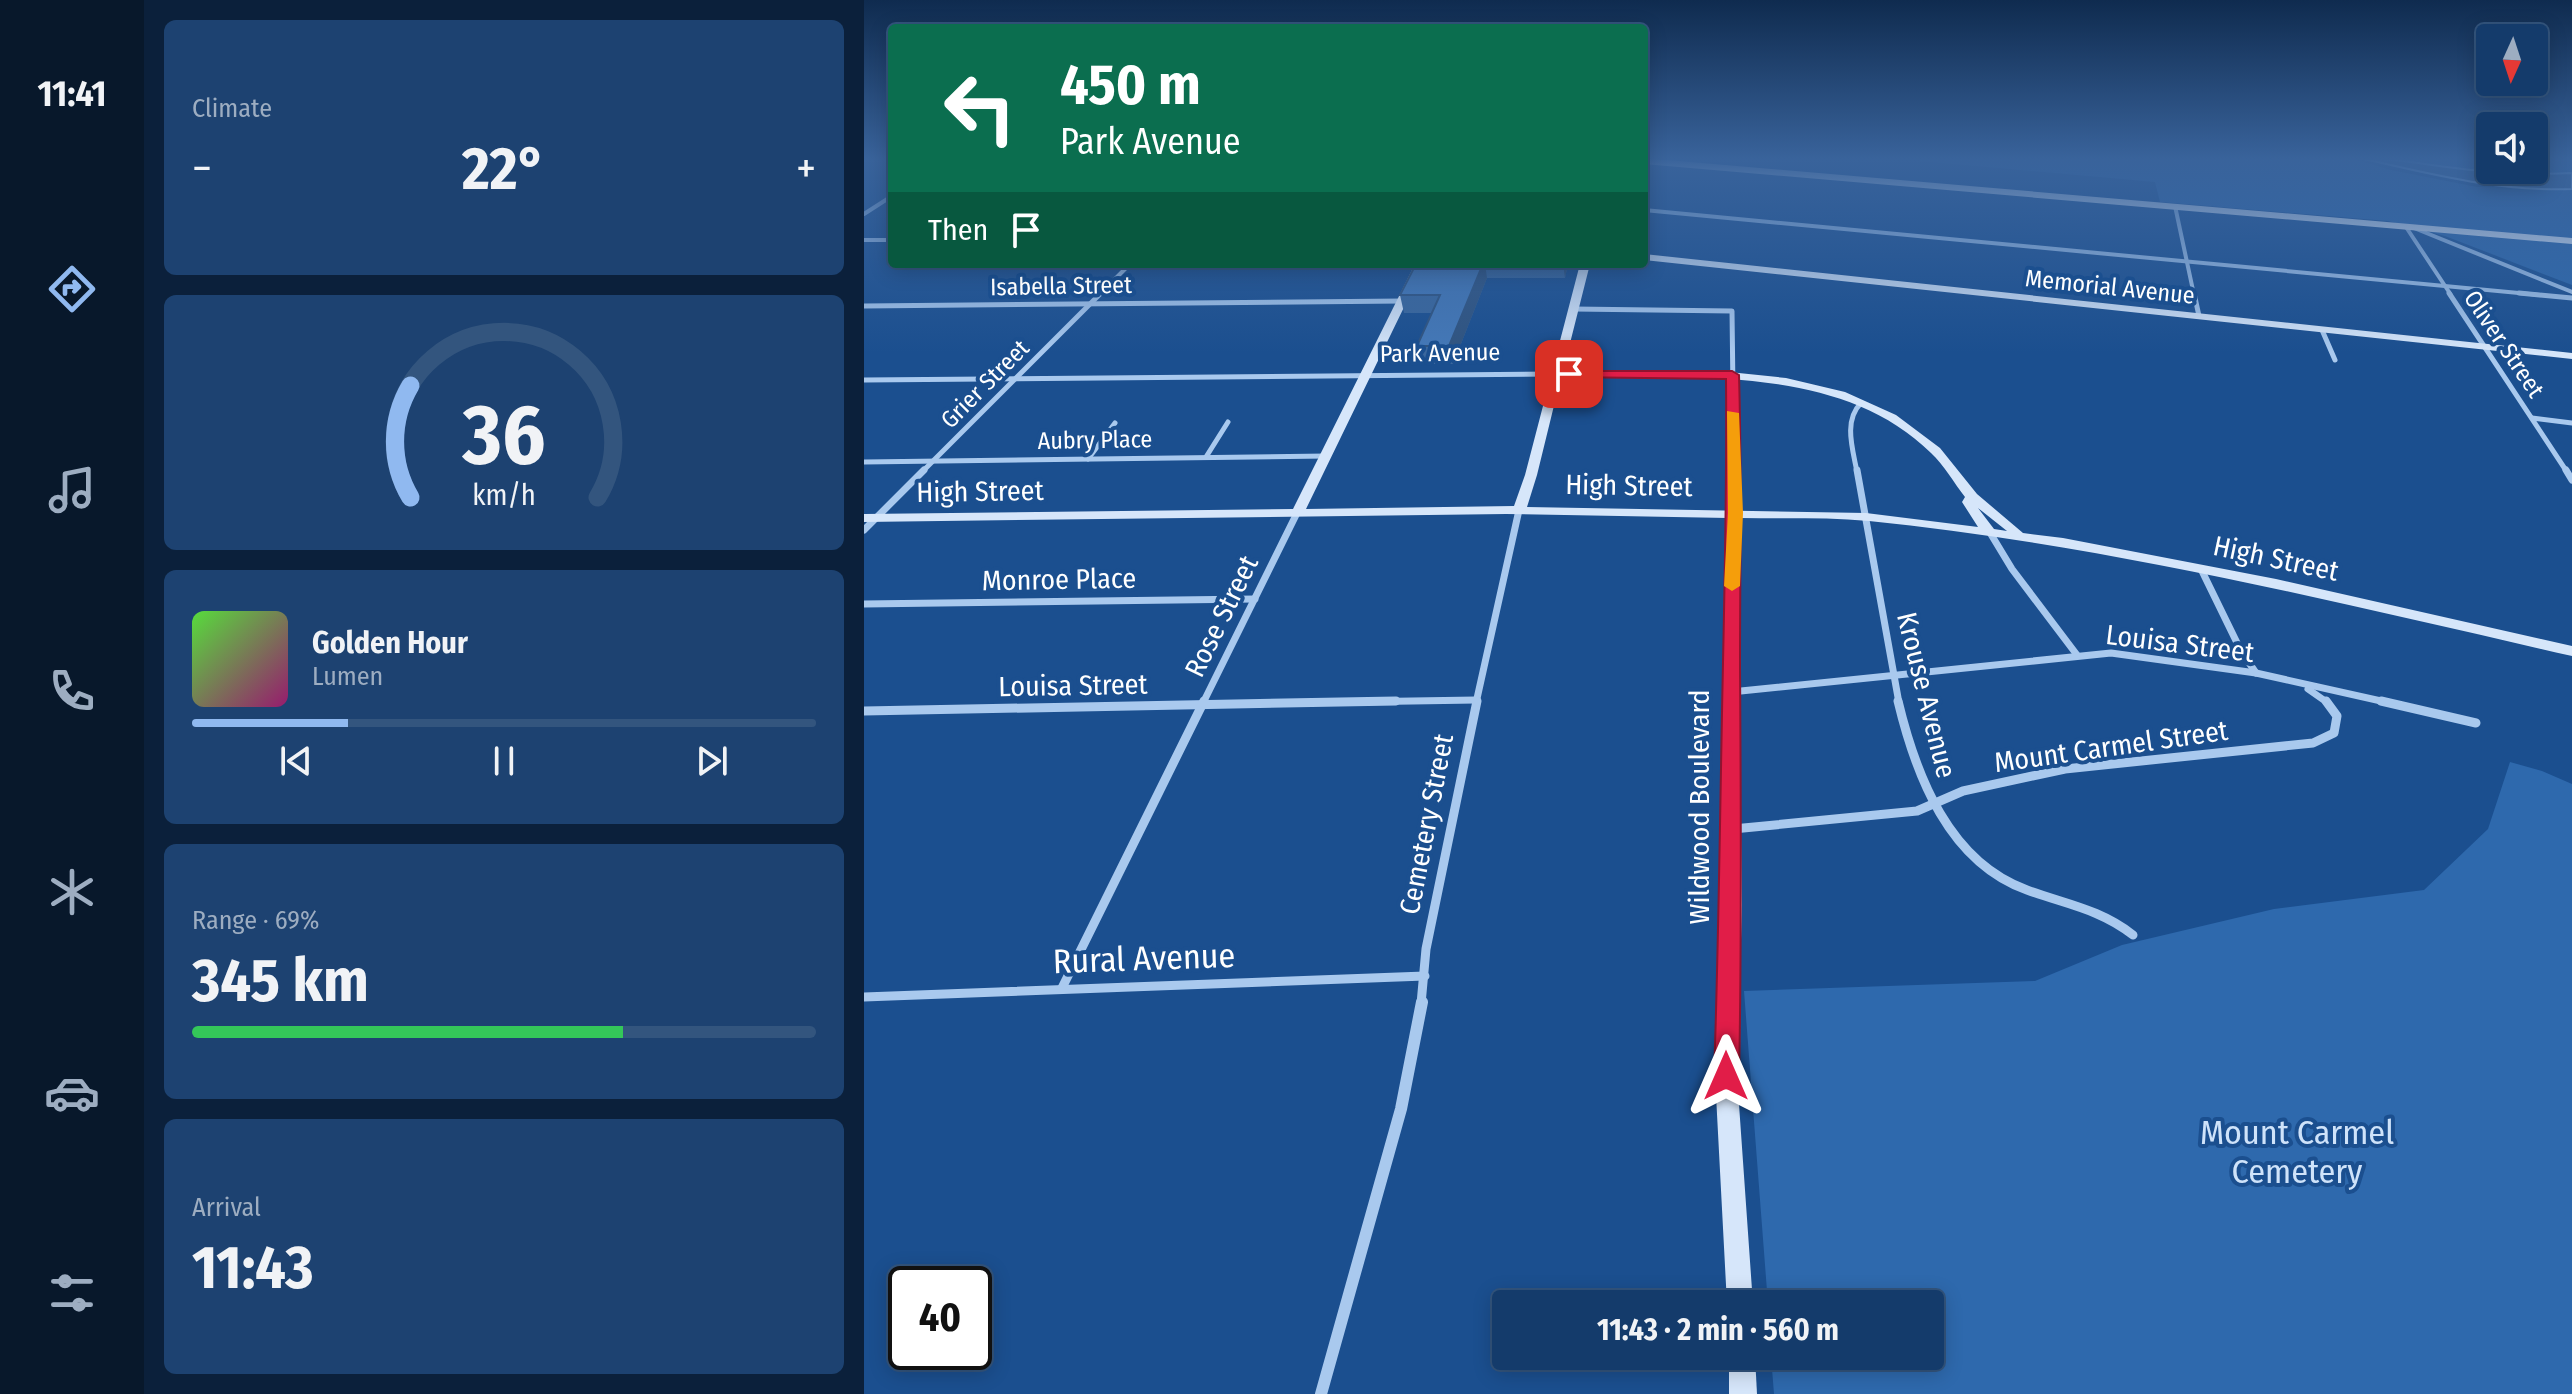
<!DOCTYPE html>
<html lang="en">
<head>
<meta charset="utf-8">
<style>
	body { margin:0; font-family:"Fira Sans Condensed",sans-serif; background:#1d4271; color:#f1f3f6; height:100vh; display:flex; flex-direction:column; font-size:30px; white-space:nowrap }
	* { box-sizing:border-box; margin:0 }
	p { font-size:26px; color:#9dadc1 }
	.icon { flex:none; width:44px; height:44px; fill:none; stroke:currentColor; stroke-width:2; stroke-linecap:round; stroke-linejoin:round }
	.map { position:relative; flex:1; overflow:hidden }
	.sheet { display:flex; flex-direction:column; gap:20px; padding:20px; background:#0b203b; width:720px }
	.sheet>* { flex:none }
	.top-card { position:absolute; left:24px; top:24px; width:760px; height:244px; border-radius:8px; box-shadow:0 4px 20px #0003,0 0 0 2px #33557e; background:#0b6e4f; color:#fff; overflow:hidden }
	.needle { width:52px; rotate:183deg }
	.buttons { position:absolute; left:1612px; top:24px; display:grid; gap:16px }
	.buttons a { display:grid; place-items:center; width:72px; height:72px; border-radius:8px; background:#143b6b; box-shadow:0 4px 20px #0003,0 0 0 2px #33557e; font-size:40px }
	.speed { position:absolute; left:24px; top:1266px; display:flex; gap:16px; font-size:40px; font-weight:700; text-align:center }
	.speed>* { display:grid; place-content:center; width:104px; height:104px; border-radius:50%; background:#143b6b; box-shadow:0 4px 20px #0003,0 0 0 2px #33557e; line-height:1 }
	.speed .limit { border:4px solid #111; border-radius:12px; background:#fff; color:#111 }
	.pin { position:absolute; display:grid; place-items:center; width:68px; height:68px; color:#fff; margin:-34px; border-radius:16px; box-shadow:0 4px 12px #0006 }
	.me { position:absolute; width:88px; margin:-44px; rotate:0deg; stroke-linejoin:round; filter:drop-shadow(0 0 6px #0008) }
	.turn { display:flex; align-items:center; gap:28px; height:168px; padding:0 40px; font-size:36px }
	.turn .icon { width:104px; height:104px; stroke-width:2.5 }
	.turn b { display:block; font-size:56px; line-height:68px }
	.then { display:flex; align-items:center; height:76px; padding:0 40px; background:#0003; gap:16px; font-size:30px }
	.big { font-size:60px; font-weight:700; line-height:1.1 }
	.sheet .tile { flex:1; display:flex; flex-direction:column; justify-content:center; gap:12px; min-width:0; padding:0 28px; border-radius:12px; background:#1d4271 }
	.sheet .dial { align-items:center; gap:0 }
	.dial svg { height:208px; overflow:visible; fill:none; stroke:#33557e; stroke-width:7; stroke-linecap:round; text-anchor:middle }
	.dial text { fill:#f1f3f6; stroke:none }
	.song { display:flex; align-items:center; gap:24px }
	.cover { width:96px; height:96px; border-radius:12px; background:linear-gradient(135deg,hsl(110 70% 55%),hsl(320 70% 35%)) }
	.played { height:8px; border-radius:4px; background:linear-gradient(90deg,#90b9f0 25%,#33557e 25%) }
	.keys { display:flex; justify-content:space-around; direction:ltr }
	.heat { display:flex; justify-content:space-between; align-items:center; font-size:44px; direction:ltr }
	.charge { height:12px; border-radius:6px; background:linear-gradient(90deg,#34c759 69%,#33557e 0) }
	.trip { position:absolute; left:628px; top:1290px; width:452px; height:80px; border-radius:8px; background:#143b6b; box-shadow:0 4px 20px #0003,0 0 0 2px #33557e; font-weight:700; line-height:80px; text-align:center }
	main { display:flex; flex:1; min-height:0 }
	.tabs { display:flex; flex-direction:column; width:144px; justify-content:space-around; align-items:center; background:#08182b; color:#9dadc1 }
	.tabs .icon { width:56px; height:56px }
	.tabs .current { color:#90b9f0 }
	.tabs b { font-size:36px; color:#f1f3f6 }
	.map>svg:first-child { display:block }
</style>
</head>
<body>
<main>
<nav class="tabs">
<b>11:41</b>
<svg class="icon current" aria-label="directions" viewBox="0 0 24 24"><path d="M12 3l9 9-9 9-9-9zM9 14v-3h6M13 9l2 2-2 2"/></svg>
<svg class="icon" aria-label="music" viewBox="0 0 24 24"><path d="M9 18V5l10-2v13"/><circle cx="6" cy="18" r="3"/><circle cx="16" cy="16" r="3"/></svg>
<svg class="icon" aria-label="phone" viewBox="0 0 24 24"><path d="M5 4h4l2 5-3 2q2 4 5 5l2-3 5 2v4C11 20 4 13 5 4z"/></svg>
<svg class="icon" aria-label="climate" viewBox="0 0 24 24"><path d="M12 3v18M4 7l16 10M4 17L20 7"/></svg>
<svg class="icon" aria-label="car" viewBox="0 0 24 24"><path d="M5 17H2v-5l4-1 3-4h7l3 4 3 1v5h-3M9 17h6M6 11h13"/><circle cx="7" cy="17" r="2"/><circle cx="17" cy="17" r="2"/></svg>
<svg class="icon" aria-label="filters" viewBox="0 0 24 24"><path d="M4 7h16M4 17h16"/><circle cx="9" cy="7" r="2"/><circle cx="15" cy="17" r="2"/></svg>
</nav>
<section class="sheet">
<div class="tile"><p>Climate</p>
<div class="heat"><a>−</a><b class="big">22°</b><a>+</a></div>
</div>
<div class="tile dial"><svg viewBox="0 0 100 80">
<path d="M14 69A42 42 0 1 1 86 69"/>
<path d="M14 69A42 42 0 0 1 14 26" stroke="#90b9f0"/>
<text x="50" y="56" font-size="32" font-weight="700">36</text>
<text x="50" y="72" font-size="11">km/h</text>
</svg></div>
<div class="tile">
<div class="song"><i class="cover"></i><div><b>Golden Hour</b><p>Lumen</p></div></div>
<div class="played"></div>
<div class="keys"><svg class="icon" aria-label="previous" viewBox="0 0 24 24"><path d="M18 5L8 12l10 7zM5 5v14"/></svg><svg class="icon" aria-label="pause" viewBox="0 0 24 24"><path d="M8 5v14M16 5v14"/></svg><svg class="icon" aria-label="next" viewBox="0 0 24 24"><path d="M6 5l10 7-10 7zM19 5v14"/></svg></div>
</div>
<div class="tile"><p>Range · 69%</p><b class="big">345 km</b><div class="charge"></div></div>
<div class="tile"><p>Arrival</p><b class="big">11:43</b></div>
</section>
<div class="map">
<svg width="1708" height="1394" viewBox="0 0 1708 1394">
	<rect width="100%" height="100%" fill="#1b4f8f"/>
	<g fill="#2e69ad">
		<polygon points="1053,158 1486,158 1527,170 1613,187 1708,188 1708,285 1581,236 1524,221 1296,202 1291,182 1056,161"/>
		<polygon points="1534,158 1626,158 1626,170 1670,170 1670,158 1708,158 1708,173 1612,171"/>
		<polygon points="1646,762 1678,771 1708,784 1708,1394 910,1394 907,1356 1066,1356 1066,1304 904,1304 880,991 1171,981 1258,945 1410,909 1560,890 1624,829"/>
	</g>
	<path fill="#3c6290" stroke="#9cc4f0" stroke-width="2" d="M 1496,158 C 1528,158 1552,163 1583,167 C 1625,173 1666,175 1708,173 L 1708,189 C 1637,192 1565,174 1496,158 Z"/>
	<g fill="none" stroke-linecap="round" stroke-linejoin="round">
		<g stroke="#a9c9ee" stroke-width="4">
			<polyline points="1311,206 1330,295"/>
			<polyline points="780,210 1676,295"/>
			<polyline points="0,214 28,196"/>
			<polyline points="1542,227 1587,295"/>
			<polyline points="1550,228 1708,292"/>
			<polyline points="0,240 28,240"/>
			<polyline points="235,295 266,264"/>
		</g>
		<g stroke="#a9c9ee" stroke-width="5">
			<polyline points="1330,293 1335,316"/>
			<polyline points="1585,293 1703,472"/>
			<polyline points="1655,293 1708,298"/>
			<polyline points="0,306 538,301"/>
			<polyline points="710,309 868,311 870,472"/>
			<polyline points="1458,330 1471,360"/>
			<polyline points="0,380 693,374"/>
			<polyline points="1668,418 1708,423"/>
			<polyline points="342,457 364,422"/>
			<polyline points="224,459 251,423"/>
			<polyline points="0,462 462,456"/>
			<polyline points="58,472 237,293"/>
			<path d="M 993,472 C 989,450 979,421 997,403"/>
		</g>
		<g stroke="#a9c9ee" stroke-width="7">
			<polyline points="870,470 871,513"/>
			<polyline points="993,470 1035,703"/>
			<polyline points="1702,470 1708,480"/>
			<polyline points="0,530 60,470"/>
			<polyline points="1125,531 1148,569 1213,655"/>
			<polyline points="1337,569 1377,651 1392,673"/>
			<polyline points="0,604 391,599"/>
			<polyline points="1444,689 1464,703"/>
			<polyline points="867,692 1247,653 1392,673 1526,703"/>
			<polyline points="339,703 433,513"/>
			<polyline points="420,703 612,700"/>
			<polyline points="612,703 655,510"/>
		</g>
		<g stroke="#a9c9ee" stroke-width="9">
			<path d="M 1034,701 C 1052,776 1085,862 1163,890 C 1201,904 1236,909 1269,935"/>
			<polyline points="1517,701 1612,723"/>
			<polyline points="0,711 532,701"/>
			<polyline points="869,829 1053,811 1099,791 1201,769 1449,743 1470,733 1473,716 1462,701"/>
			<polyline points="198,988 340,701"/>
			<polyline points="0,997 561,976"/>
			<polyline points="557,1004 562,949 613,701"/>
		</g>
		<polyline stroke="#a9c9ee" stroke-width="12" points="457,1394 537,1109 558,1002"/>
		<g fill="#d6e6fa" fill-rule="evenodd">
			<polygon points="780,254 1708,353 1708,359 780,260"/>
			<path d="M 551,264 L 561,264 L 442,509 L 650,506 L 661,475 L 716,264 L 726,264 L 699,371 L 865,372 L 922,378 L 981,392 L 1032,415 L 1076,448 L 1113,494 L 1159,533 L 1199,538 L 1412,579 L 1708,646 L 1708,656 C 1475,603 1243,545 1005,521 C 963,517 920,519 877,518 L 875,692 L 878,905 L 873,1076 L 889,1304 L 863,1304 L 851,1076 L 858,905 L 859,692 L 864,518 L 642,514 L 0,522 L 0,514 L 429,509 ZM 806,376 C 897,379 998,385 1067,453 C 1080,465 1090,483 1101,497 L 1098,502 L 1114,527 L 1002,513 L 663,507 L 673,475 L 697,377 ZM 1114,508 L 1143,531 L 1130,529 Z"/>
			<polygon points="865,1356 891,1356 893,1394 865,1394"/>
		</g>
		<polygon fill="#f0f6ff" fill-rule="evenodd" points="780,158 1708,238 1708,244 780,164"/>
	</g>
	<polygon fill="#3a679d" points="552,264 704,264 701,278 623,278 589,364 557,364 553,346 568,313 540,313 536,295"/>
	<g fill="#305480">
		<polygon points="619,264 621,264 623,278 589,364 585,346"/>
		<polygon points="699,264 704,264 701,278"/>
	</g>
	<polygon fill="#4478b7" stroke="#305480" stroke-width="2" points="552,264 619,264 585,346 553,346 576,295 536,295"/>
	<linearGradient id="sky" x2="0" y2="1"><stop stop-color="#0f2b4f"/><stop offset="0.45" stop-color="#39639b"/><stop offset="1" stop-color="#39639b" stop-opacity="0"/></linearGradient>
	<rect width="1708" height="353" fill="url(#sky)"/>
	<path fill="#e11d48" stroke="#92132f" stroke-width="2" d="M 705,371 L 868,371 L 875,375 C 878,473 876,570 876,667 C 877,804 878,939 875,1076 L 871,1084 L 862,1088 L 854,1084 L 850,1076 C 855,938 856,801 859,663 C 861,568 863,474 862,379 L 700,377 L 700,372 Z"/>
	<polygon fill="#f59e0b" points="863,411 875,413 879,513 876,586 868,591 860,586 864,513"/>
	<g text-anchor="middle" stroke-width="8" stroke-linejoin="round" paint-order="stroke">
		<g font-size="24" fill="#fff" stroke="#1b4f8f">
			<text transform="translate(197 286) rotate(-1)" y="8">Isabella Street</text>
			<text transform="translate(1246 287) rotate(6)" y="8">Memorial Avenue</text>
			<text transform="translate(1640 344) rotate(56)" y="8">Oliver Street</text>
			<text transform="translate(576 353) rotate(-1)" y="8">Park Avenue</text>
			<text transform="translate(121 384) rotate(-45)" y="8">Grier Street</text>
			<text transform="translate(231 440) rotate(-1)" y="8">Aubry Place</text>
		</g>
		<g font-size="28" fill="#fff" stroke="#1b4f8f">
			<text transform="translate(765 485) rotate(1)" y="10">High Street</text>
			<text transform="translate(116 491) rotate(-1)" y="10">High Street</text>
			<text transform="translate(1412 558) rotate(12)" y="10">High Street</text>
			<text transform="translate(195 579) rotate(-1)" y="10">Monroe Place</text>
			<text transform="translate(357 616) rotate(-64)" y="10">Rose Street</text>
			<text transform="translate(1316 643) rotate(7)" y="10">Louisa Street</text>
			<text transform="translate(209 685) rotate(-1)" y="10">Louisa Street</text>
			<text transform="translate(1063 695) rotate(76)" y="10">Krouse Avenue</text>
			<text transform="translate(1247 746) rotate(-8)" y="10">Mount Carmel Street</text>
			<text transform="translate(835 807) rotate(-90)" y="10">Wildwood Boulevard</text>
			<text transform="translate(562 824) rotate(-79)" y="10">Cemetery Street</text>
		</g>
		<g font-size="34" fill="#fff" stroke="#1b4f8f">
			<text transform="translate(280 958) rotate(-2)" y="12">Rural Avenue</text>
		</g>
		<g font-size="34" fill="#cfe3fa" stroke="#1b4f8f">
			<text x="1433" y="1144">Mount Carmel<tspan x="1433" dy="39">Cemetery</tspan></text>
		</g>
	</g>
</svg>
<div class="buttons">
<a><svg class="needle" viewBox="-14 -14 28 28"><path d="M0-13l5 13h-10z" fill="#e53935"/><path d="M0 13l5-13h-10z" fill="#9dadc1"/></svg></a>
<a><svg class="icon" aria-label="sound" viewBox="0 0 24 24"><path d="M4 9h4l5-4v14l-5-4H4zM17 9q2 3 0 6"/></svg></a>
</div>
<div class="speed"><div class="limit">40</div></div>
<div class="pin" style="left:705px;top:374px;background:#d93025"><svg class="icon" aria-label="arrive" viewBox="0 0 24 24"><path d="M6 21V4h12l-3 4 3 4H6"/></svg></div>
<svg class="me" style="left:862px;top:1076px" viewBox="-20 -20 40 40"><path d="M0-17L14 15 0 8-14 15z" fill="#e11d48" stroke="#fff" stroke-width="4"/></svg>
<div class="trip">11:43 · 2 min · 560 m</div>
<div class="top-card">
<div class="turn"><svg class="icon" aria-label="left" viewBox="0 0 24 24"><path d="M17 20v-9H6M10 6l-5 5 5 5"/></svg><div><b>450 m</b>Park Avenue</div></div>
<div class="then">Then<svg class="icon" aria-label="arrive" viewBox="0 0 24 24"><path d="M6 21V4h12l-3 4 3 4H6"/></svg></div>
</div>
</div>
</main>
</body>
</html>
